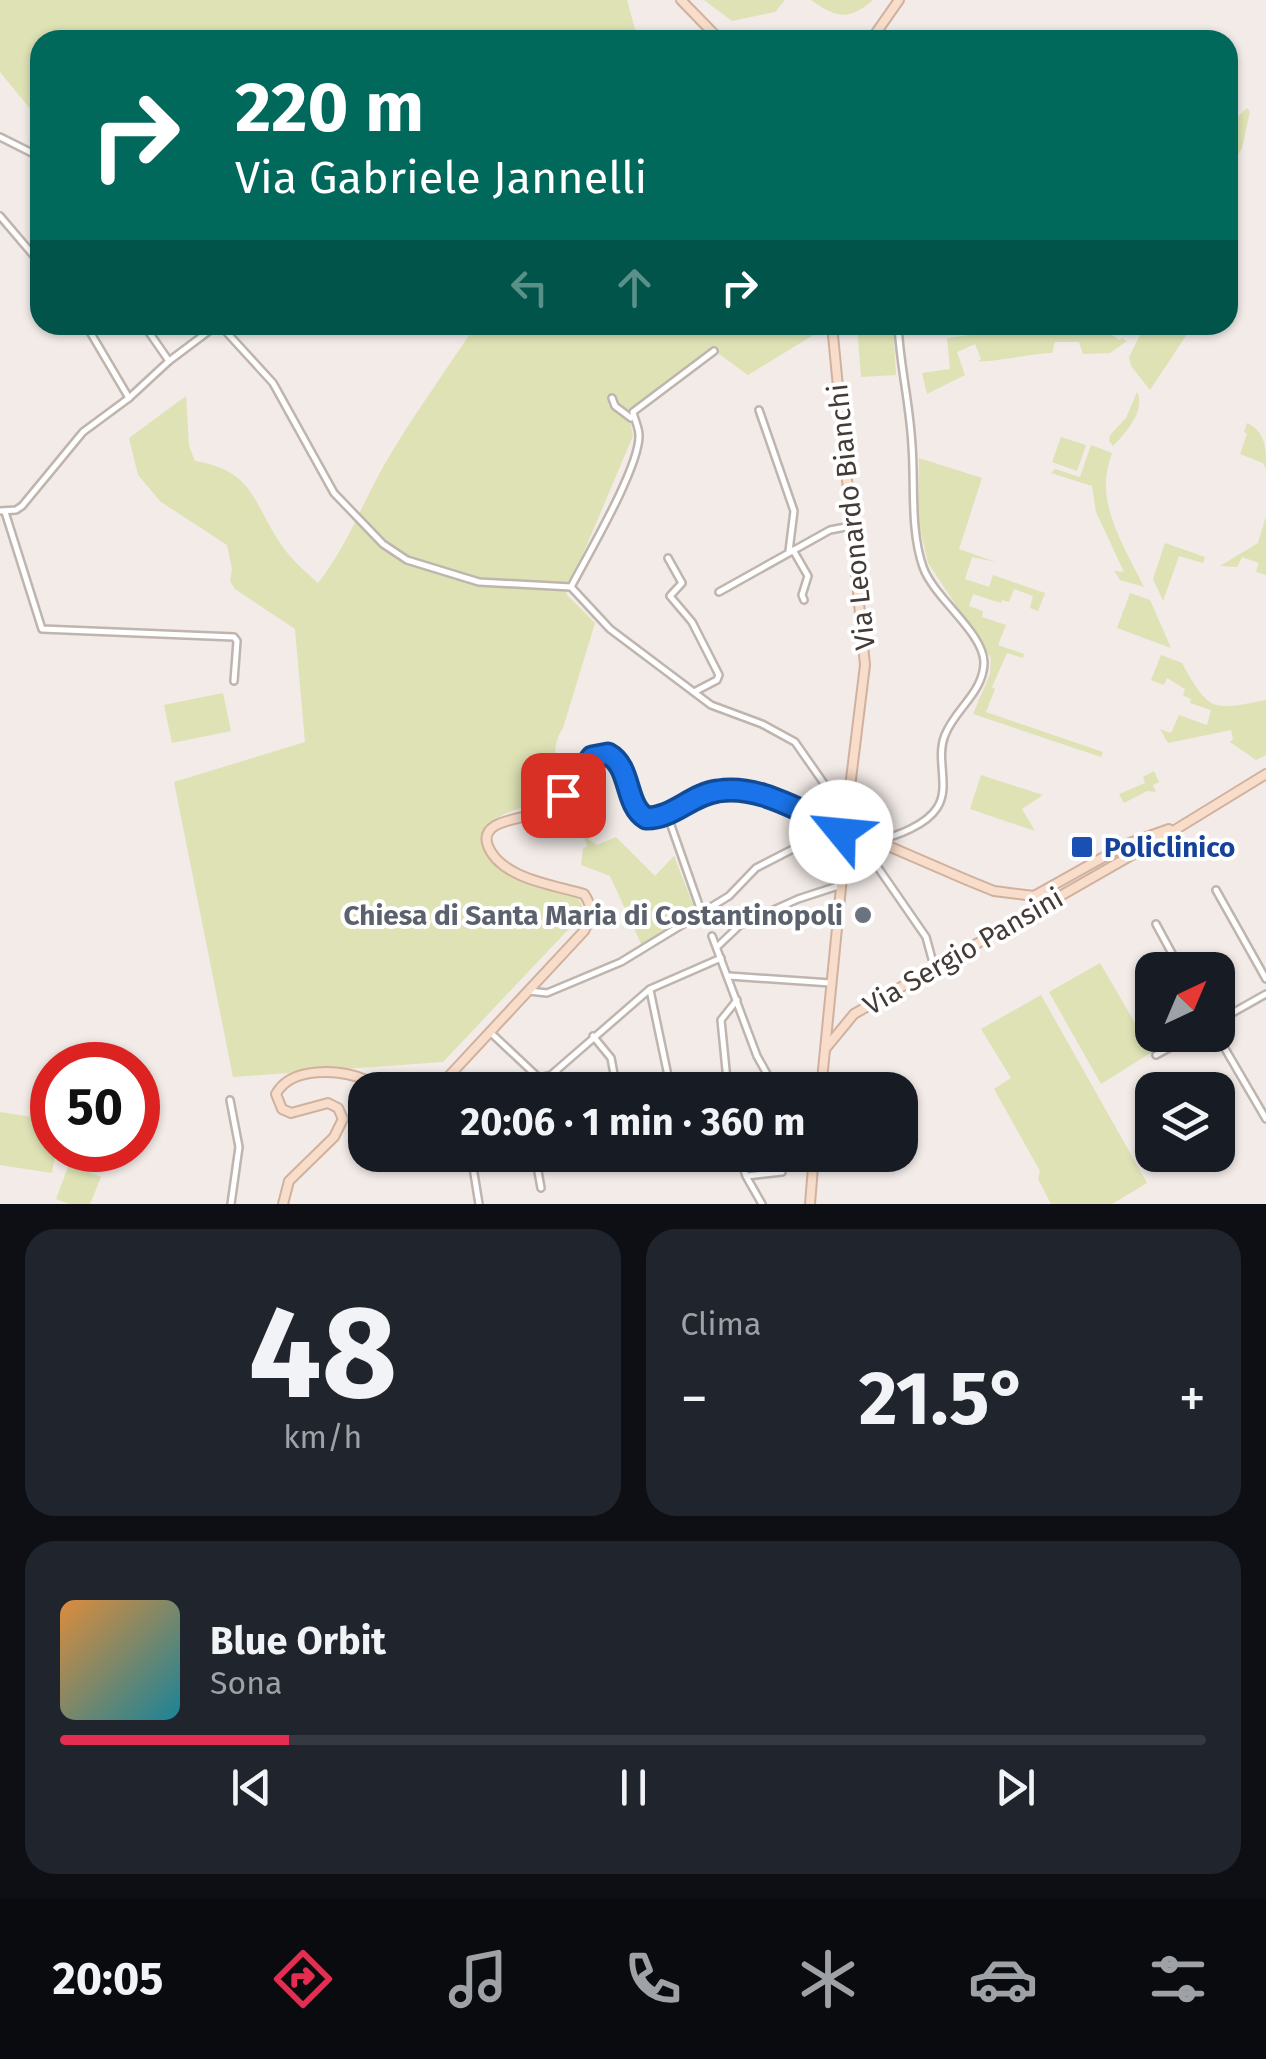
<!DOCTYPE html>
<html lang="it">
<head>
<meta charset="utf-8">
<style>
	body { margin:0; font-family:"Fira Sans",sans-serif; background:#20242c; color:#f1f3f6; height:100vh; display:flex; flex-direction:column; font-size:38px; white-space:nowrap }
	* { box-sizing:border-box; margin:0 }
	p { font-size:32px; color:#9ea1a6 }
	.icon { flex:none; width:55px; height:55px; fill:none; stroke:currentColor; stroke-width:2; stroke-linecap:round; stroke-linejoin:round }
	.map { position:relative; height:1204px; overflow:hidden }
	.side { display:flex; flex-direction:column; gap:25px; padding:25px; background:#0d0f14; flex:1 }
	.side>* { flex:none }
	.guide { position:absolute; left:30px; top:30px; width:1208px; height:305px; border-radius:30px; box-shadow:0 2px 8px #0004; background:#00695c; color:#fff; overflow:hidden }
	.needle { width:65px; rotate:44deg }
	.fabs { position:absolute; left:1135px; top:952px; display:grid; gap:20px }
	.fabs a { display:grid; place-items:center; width:100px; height:100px; border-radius:20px; background:#171b24; box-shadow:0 2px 8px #0004; font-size:50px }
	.speed { position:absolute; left:30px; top:1042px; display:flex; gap:20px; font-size:50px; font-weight:700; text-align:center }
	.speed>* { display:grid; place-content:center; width:130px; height:130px; border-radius:50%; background:#171b24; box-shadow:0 2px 8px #0004; line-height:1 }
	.speed .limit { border:15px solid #d22; background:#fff; color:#111 }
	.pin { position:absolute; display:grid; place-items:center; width:85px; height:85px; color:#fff; margin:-42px; border-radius:20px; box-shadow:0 5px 15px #0006 }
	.me { position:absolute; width:110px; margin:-55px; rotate:298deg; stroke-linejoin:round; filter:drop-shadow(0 0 8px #0008) }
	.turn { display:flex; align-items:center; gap:35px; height:210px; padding:0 40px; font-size:45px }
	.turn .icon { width:130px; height:130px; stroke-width:2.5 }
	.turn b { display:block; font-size:70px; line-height:85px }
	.lanes { display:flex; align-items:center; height:95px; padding:0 40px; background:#0003; justify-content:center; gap:50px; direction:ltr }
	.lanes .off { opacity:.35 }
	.big { font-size:75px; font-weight:700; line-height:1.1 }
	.side .card { flex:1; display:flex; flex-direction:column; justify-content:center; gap:15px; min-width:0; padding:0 35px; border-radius:30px; background:#20242c }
	.side .dial { align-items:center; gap:0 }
	.dial b { font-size:130px; line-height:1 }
	.song { display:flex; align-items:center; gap:30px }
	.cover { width:120px; height:120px; border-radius:15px; background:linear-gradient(135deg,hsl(30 70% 55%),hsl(190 70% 35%)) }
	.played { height:10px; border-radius:5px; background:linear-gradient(90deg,#e32e52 20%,#363941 20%) }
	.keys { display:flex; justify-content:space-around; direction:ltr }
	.heat { display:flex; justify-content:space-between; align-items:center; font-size:55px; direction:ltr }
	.side .tiles { flex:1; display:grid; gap:25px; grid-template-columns:1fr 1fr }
	.card:last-child { grid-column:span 2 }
	.trip { position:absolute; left:348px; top:1072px; width:570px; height:100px; border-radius:30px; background:#171b24; box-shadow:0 2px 8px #0004; font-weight:700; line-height:100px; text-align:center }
	.tab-bar { display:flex; height:160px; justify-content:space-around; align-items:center; background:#090b0e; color:#9ea1a6 }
	.tab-bar .icon { width:70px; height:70px }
	.tab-bar .on { color:#e32e52 }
	.tab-bar b { font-size:45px; color:#f1f3f6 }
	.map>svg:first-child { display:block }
</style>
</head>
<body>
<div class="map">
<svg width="1266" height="1204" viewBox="0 0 1266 1204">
	<rect width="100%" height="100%" fill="#f2ebe8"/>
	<g fill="#dee2b5">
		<polygon points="0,0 627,0 638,40 40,40 40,121 0,72"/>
		<polygon points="704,0 785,0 775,12 732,21"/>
		<path d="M 811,0 L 873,0 C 849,21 836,18 811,0 Z"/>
		<polygon points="1247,108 1250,112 1242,148 1236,158 1228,153 1228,126"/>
		<path d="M 469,325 L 820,325 L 820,331 L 748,375 L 712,349 L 628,410 L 633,436 L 566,594 L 595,623 L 563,728 C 550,748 556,762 562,784 C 535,816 504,800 481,835 C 492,879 539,886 577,896 L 582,905 L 581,916 L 443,1062 L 233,1077 L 174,782 L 305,742 L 295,629 L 235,589 L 230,581 L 232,569 L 227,545 L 161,502 L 138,475 L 129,438 L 186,396 L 189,446 L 195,461 C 257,471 253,507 285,550 C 294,562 307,573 318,583 C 346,548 361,506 383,467 C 410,420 443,375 473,329 Z"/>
		<polygon points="857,325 893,325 896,375 861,377"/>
		<path d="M 1046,325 L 1096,325 L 1120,340 L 1122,338 L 1127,341 L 1110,353 L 1083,354 L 1079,342 L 1055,342 L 1052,353 C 1034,353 990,363 978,361 L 981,359 L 975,344 L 957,352 L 965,375 L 927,394 L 922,373 L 950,369 L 947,338 Z"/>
		<polygon points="1145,325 1193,325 1150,390 1131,366 1129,357"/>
		<path d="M 1137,392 C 1146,410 1126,433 1113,446 L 1109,441 L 1110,435 L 1126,418 Z"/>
		<path d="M 1247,423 C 1266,432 1266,448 1266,469 L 1263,463 L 1240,454 L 1247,434 L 1244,432 Z"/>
		<polygon points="1061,437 1086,445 1077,471 1052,462"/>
		<path d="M 1091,445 L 1112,453 C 1093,501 1123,544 1144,587 L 1120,580 L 1114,571 L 1124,572 L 1096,512 L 1092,486 L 1051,473 L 1055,469 L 1080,477 Z"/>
		<polygon points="919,458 982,478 959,549 996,562 972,557 965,579 989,587 993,575 1045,593 1038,611 1030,608 1033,596 1014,589 1009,602 1002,600 1001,603 973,594 969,606 983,611 982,617 1006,625 998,645 1024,654 1023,658 1007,653 992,687 995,689 986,712 1103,752 1101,757 973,714 990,674 991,658 928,563 918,520"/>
		<polygon points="1266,516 1266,575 1256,572 1259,563 1242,557 1237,567 1220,566 1258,543"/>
		<polygon points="1165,543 1205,557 1203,563 1179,556 1163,601 1153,579"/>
		<polygon points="1130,593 1150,600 1171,648 1117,628"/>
		<path d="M 1161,655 L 1182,663 C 1210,714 1213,710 1266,700 L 1266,755 L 1256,760 L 1230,742 L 1233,739 L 1231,730 L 1168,743 L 1160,729 L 1171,733 L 1179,715 L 1207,725 L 1211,710 L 1190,703 L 1191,699 L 1183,695 L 1185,689 L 1167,678 L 1164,685 L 1151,680 Z"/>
		<polygon points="223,693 231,731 172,743 164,705"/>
		<polygon points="1154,771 1159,782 1153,785 1156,792 1147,791 1124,803 1119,794 1145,783 1143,777"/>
		<polygon points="981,775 1043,795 1022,809 1035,831 970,809"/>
		<polygon points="584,836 597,845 616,837 655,876 674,856 696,912 642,946 610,876 581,865 583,849 587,846"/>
		<polygon points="1100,963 1152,1052 1101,1084 1049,992"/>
		<polygon points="1041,995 1147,1183 1112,1204 1051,1204 1038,1179 1040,1171 994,1089 1011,1078 981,1029"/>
		<polygon points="0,1112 52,1120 52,1150 56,1150 52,1173 0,1165"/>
		<polygon points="69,1164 101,1177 90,1204 69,1204 56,1199"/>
	</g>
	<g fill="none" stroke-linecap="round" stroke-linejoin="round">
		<g stroke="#bfb4ae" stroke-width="10">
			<g id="street">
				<polyline points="0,137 40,157"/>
				<polyline points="0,216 40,263"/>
				<polyline points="86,325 129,398"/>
				<polyline points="144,325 169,361"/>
				<polyline points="220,325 273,383 334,493 383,544 407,560 479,582 571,587 610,629 711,705 762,724 795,742 846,815"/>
				<polyline points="612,398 615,406 631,418"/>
				<polyline points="759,410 794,511 789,551"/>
				<polyline points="0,511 16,510 22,506 83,432 129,398 169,361 217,325"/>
				<polyline points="5,512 42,629 234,637 237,641 234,681"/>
				<polyline points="793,550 808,576 802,595 804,600"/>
				<polyline points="668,558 682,583 670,596 692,622 719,675 717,680 694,692"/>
				<path d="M 571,587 C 587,556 640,467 639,435 C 639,428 634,418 633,412 L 714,351"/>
				<polyline points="719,592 830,530 851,526"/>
				<polyline points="667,814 700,908"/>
				<path d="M 878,840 C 897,836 926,825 937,808 C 951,787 935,759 945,735 C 955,709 984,692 984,662 C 983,632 934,598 923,567 C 910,530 915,485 912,446 C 910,405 900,366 898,325"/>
				<polyline points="861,843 926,937 932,959"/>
				<polyline points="1216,890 1266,979"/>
				<polyline points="1156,924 1181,970"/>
				<polyline points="712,936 757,1056 776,1090"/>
				<polyline points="717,947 740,925 798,899 841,885"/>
				<polyline points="729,976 831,983"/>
				<polyline points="650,990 671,1090"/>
				<polyline points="529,991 547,993 621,962 729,896 756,868 828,831"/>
				<polyline points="1218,1021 1266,994"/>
				<polyline points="490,1032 539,1078 551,1075 650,989 721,958"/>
				<polyline points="1217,1035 1266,1119"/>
				<polyline points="593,1036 611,1058 617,1090"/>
				<polyline points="1156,1055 1193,1035"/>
				<polyline points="557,1071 558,1090"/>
				<polyline points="768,1077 805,1077"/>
				<polyline points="447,1078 462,1090"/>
				<polyline points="728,1090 721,1020 737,1000"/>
				<polyline points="230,1100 239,1147 231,1204"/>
				<polyline points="471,1155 479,1204"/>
				<polyline points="535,1155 541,1188"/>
				<polyline points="739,1155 746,1176 762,1204"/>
				<polyline points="747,1176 782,1172 783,1155"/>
			</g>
		</g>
		<g stroke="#d0b19e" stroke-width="12">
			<g id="secondary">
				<polyline points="681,0 720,40"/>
				<polyline points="871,40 899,0"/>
				<polyline points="832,325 865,665 845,828"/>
				<polyline points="848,818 872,839 967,880 994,891 1034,896 1127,844 1169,829"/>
				<polyline points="845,847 859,846 862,833"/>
				<polyline points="826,1048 854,1014 1165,836 1266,774"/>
				<path d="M 436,1090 L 584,931 C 592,917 593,907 584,894 C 555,885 501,879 488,846 C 477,817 530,820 546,810 C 570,796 578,754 608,753 C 632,767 624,804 646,818 C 672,820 692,795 718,791 C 762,784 804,815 844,829"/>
				<polyline points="821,1090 845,847"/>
				<path d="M 283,1204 L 289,1181 L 334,1137 L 343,1119 L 338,1108 L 328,1103 L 291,1113 L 282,1109 L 276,1094 C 291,1066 340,1069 366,1080 L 372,1090"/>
				<polyline points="810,1204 814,1155"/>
			</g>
		</g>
		<use href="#street" stroke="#fff" stroke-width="5"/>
		<use href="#secondary" stroke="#f9ddcb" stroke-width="8"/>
	</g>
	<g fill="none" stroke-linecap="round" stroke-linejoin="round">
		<g stroke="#114b97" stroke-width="25">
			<path id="route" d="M 563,795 L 592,757 L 608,754 C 632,767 624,804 646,818 C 672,819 692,794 718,791 C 762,784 804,815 844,829 L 841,832"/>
		</g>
		<use href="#route" stroke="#1a73e8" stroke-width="18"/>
	</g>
	<rect fill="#1a4fb4" stroke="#fff" stroke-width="4" x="1070" y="835" width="24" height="24" rx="5"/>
	<circle fill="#6b7280" stroke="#fff" stroke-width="4" cx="863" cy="915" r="10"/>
	<g text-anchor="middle" stroke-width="8" stroke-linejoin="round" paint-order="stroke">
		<g font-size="28" fill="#443b37" stroke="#fff">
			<text transform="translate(851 517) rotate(-96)" y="10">Via Leonardo Bianchi</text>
			<text transform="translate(963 951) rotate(-30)" y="10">Via Sergio Pansini</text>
		</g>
		<g font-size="28" font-weight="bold" fill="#164399" stroke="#fff" text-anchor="start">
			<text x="1104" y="857">Policlinico</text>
		</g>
		<g font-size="28" font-weight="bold" fill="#5b616d" stroke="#fff" text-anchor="end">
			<text x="843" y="925">Chiesa di Santa Maria di Costantinopoli</text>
		</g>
	</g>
</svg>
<div class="fabs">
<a><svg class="needle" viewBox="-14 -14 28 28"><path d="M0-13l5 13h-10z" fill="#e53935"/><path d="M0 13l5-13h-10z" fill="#9ea1a6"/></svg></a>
<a><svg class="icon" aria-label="layers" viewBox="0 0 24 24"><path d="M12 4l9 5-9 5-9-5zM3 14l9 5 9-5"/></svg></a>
</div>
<div class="speed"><div class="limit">50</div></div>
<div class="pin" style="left:563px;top:795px;background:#d93025"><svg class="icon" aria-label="arrive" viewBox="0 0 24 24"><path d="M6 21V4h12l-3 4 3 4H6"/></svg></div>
<svg class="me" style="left:841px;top:832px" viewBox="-20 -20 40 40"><circle r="19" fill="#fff"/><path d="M0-13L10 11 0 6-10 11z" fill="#1a73e8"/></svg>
<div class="trip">20:06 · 1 min · 360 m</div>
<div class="guide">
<div class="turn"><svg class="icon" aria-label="right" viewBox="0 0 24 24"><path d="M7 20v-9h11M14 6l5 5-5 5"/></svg><div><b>220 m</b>Via Gabriele Jannelli</div></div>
<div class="lanes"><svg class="icon off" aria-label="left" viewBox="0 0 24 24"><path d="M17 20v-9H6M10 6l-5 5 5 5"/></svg><svg class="icon off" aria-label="ahead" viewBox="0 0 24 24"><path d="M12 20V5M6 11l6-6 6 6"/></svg><svg class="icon" aria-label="right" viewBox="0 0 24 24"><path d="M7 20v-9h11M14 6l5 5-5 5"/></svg></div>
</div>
</div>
<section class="side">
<div class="tiles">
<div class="card dial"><b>48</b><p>km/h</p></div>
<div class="card"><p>Clima</p>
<div class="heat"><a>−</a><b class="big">21.5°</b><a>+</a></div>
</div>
<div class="card">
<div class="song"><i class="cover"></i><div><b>Blue Orbit</b><p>Sona</p></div></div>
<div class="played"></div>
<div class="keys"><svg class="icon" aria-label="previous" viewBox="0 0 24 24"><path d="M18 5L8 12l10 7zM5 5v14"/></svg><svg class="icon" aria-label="pause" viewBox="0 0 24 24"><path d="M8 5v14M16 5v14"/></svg><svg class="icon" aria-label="next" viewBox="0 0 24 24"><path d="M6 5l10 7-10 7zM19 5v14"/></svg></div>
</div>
</div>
</section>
<nav class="tab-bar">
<b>20:05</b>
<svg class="icon on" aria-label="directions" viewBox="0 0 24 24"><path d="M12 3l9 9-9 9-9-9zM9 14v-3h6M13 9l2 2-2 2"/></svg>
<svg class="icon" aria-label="music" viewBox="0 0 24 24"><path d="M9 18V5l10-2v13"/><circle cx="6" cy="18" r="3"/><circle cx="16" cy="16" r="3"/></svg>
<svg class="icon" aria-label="phone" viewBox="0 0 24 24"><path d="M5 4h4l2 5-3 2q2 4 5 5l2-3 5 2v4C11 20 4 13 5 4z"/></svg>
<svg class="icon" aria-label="climate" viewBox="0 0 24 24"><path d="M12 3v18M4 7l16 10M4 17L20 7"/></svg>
<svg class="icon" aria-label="car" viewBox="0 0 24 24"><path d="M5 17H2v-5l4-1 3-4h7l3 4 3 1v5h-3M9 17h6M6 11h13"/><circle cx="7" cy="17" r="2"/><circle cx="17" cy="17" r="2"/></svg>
<svg class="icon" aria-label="filters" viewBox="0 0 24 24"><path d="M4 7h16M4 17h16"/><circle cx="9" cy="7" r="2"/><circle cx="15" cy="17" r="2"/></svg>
</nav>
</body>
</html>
